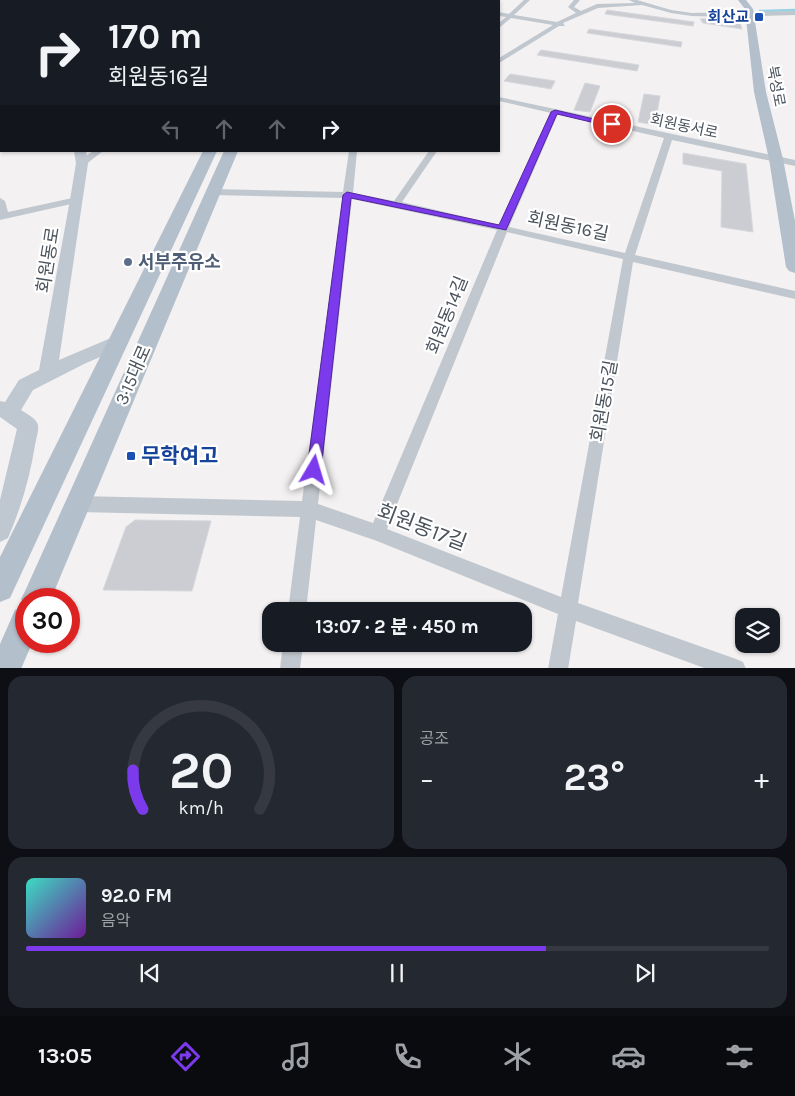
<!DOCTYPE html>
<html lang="ko">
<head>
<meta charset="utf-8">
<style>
	body { margin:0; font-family:Karla,"Noto Sans KR",sans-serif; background:#242831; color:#f1f3f6; height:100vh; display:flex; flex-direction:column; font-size:19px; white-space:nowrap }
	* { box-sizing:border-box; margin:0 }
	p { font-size:16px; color:#9ea1a6 }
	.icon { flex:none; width:28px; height:28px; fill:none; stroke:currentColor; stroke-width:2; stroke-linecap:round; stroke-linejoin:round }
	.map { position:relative; height:668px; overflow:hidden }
	.details { display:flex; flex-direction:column; gap:8px; padding:8px; background:#0d0f14; flex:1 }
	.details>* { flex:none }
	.banner { position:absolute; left:0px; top:0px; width:500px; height:152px; box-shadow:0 1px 4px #0004; background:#171b24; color:#f1f3f6; overflow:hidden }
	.tools { position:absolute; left:735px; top:608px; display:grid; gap:10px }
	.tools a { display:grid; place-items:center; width:45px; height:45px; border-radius:10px; background:#171b24; box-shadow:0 1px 4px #0004; font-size:25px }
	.speed { position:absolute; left:15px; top:588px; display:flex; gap:10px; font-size:25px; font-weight:700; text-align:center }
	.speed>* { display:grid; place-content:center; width:65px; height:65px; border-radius:50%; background:#171b24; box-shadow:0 1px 4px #0004; line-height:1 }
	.speed .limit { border:8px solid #d22; background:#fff; color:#111 }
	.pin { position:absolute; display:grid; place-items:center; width:42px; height:42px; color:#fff; margin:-21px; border:2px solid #fff; border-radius:50%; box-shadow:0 1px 5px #0007 }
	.me { position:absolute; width:55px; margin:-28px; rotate:7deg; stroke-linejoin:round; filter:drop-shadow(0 0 4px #0008) }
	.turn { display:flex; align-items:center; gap:18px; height:105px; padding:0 25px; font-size:22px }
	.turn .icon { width:65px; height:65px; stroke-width:2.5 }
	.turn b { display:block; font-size:35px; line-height:42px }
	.lanes { display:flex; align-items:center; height:48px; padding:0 25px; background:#0003; justify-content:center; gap:25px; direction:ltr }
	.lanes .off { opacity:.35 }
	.big { font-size:38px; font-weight:700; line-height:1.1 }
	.details .tile { flex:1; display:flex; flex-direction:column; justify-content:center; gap:8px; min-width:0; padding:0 18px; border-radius:15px; background:#242831 }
	.details .dial { align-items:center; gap:0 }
	.dial svg { height:130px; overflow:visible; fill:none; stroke:#363941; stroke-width:7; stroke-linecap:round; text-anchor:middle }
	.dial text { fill:#f1f3f6; stroke:none }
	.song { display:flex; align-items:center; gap:15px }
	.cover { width:60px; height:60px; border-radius:8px; background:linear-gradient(135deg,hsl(170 70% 55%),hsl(280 70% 35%)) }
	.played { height:5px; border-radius:2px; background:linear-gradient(90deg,#7c3aed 70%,#363941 70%) }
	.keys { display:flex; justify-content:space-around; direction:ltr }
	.heat { display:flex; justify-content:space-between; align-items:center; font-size:28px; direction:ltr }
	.details .tiles { flex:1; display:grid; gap:8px; grid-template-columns:1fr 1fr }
	.tile:last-child { grid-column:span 2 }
	.trip { position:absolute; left:262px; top:602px; width:270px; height:50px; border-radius:15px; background:#171b24; box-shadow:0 1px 4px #0004; font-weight:700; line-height:50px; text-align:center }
	.dock { display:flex; height:80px; justify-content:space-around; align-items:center; background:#090b0e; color:#9ea1a6 }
	.dock .icon { width:35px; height:35px }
	.dock .on { color:#7c3aed }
	.dock b { font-size:22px; color:#f1f3f6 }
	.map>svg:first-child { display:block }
</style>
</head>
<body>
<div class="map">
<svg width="795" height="669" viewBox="0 0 795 669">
	<rect width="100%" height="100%" fill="#f3f1f1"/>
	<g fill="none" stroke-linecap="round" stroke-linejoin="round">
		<polyline stroke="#97d1e3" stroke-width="2.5" points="760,11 795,10"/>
	</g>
	<g fill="#cbcdd3" stroke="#d5d7db">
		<polygon points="607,10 694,22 693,26 605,14"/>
		<polygon points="735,18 739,20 742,29 703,23 700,19"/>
		<polygon points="589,29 682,42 681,47 587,33"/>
		<polygon points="541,50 639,65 637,71 537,55"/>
		<polygon points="510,74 555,81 551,89 504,81"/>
		<polygon points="585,83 600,86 590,112 574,110"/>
		<polygon points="644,94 660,96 655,125 638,122"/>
		<polygon points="683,153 746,164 753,232 721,227 722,171 683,164"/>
		<polygon points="135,520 211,521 192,591 103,590 126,527"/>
	</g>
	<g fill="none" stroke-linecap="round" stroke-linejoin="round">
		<g fill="#c1c7ce" fill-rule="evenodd">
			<polygon points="15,0 21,0 22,1 16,1"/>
			<polygon points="80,0 86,0 87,1 81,1"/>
			<polygon points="366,0 372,0 372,1 367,1"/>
			<polygon points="407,0 420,0 421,1 409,1"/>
			<polygon points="524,0 530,0 514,15 557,22 576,13 568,7 574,0 580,0 574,7 581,11 597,4 635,3 629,0 637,0 671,10 692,13 795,11 795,15 733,17 692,16 671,13 642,5 598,8 563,23 565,26 559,26 499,63 499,58 553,25 511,18 499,28 499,23 506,17 499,16 499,12 509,14"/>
			<rect x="0" y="29" width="1" height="4"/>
			<path d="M 499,97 L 795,160 L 795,166 L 672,140 L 635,255 L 795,291 L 795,299 L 633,262 L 578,603 L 736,659 L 743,662 L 746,669 L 707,669 L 576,621 L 568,669 L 548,669 L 558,614 L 377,541 L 316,520 L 306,611 L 288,611 L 300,517 L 77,512 L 71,510 L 69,504 L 71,498 L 77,496 L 302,501 L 343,198 L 213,195 L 208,192 L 213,189 L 343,192 L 349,151 L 357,151 L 353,193 L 394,201 L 429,151 L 437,151 L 402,202 L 500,225 L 551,113 L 499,101 ZM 558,114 L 664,138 L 625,253 L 509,227 ZM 352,199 L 497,230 L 373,523 L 318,504 ZM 507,232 L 623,259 L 561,597 L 387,529 Z"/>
			<polygon points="93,151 103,151 85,165 79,165 79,161"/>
			<polygon points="77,197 80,198 80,202 0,220 0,198 5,201 8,212"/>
			<polygon points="283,644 303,644 300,669 280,669"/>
		</g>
		<path fill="#bfc7d0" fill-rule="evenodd" d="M 74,151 L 86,151 L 88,163 L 59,360 L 118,335 L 124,337 L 127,342 L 124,347 L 86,363 L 33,390 L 21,410 C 27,414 36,418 38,425 C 39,431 36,439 35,445 C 30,477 21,508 8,538 L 0,542 L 0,500 L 17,429 L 0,417 L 0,401 L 5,402 L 19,380 L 39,370 L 70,200 L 76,163 Z"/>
		<g fill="#b4bfcc" fill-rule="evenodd">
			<rect x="279" y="0" width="8" height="1"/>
			<polygon points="738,0 746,0 753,9 766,92 783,159 795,221 795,273 789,271 786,267 769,159 754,92 745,9"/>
			<polygon points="203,151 217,151 10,598 0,602 0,557"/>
			<polygon points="224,151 238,151 51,599 26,599 26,641 33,641 21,669 0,669 0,644 15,610 24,607 21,599 26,589"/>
		</g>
	</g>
	<polygon fill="#7c3aed" stroke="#51269a" points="555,110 615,124 612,127 557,114 506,230 351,198 321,470 319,475 314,477 309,475 307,470 343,195 347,192 499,225 551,112"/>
	<g fill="#1a4fb4" stroke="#fff" stroke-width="2">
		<rect x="754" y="12" width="10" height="10" rx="2.5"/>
		<rect x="126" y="451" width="10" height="10" rx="2.5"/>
	</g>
	<circle fill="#5c6f8a" stroke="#fff" stroke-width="2" cx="128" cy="262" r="5"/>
	<g text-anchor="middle" stroke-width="4.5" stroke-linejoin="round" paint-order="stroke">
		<g font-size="15" font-weight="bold" fill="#164399" stroke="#fff" text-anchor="end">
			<text x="749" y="22">회산교</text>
		</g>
		<g font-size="15" fill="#4b535c" stroke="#fff">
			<text transform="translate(776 86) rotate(79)" y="5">북성로</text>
			<text transform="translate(684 126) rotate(12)" y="5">회원동서로</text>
		</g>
		<g font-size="18" fill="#4b535c" stroke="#fff">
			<text transform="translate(568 226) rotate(12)" y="6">회원동16길</text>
			<text transform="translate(48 260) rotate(-81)" y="6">회원동로</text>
			<text transform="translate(447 315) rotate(-68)" y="6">회원동14길</text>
			<text transform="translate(133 375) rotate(-66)" y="6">3·15대로</text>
			<text transform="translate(604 401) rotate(-80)" y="6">회원동15길</text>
		</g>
		<g font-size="18" font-weight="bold" fill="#4e5e75" stroke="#fff" text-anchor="start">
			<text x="138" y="268">서부주유소</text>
		</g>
		<g font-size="21" font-weight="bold" fill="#164399" stroke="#fff" text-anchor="start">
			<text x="141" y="463">무학여고</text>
		</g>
		<g font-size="21" fill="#4b535c" stroke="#fff">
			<text transform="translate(422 527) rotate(21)" y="7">회원동17길</text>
		</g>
	</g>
</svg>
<div class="tools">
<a><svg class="icon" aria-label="layers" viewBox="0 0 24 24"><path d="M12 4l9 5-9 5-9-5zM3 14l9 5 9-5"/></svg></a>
</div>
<div class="speed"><div class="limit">30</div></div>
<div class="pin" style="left:612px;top:124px;background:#d93025"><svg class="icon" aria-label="arrive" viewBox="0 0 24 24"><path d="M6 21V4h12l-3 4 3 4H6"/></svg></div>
<svg class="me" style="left:314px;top:470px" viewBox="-20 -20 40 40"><path d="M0-17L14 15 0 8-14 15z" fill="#7c3aed" stroke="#fff" stroke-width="4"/></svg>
<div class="trip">13:07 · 2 분 · 450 m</div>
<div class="banner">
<div class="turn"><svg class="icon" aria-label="right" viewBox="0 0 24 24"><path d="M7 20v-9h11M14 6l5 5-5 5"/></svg><div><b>170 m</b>회원동16길</div></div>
<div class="lanes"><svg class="icon off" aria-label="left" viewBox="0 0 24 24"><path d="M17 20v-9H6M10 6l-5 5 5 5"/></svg><svg class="icon off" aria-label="ahead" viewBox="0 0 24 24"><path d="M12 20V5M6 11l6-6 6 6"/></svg><svg class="icon off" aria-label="ahead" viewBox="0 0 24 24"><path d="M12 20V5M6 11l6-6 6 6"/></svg><svg class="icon" aria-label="right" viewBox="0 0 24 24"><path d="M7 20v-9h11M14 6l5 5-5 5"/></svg></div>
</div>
</div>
<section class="details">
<div class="tiles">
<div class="tile dial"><svg viewBox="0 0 100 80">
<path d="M14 69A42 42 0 1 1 86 69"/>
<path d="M14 69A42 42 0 0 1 8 45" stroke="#7c3aed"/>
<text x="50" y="56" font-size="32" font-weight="700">20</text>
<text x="50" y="72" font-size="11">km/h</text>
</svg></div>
<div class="tile"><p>공조</p>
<div class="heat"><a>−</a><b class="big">23°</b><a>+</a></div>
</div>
<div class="tile">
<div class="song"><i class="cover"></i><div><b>92.0 FM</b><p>음악</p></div></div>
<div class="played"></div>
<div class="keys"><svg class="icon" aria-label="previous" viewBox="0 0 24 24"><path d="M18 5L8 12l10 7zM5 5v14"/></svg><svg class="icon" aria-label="pause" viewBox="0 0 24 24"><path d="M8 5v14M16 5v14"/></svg><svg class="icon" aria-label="next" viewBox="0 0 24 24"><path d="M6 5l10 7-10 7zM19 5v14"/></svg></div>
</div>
</div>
</section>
<nav class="dock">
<b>13:05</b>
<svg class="icon on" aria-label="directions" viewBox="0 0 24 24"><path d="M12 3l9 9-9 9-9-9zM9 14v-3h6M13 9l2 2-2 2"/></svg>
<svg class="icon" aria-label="music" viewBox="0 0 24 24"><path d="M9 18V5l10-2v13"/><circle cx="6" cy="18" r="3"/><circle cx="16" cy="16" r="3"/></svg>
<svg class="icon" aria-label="phone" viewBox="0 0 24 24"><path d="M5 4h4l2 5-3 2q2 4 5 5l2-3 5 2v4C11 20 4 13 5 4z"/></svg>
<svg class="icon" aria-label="climate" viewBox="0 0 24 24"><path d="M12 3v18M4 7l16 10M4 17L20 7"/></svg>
<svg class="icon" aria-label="car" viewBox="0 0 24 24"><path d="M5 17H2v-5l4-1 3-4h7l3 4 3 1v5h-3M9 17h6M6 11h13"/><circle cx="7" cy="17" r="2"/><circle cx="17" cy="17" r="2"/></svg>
<svg class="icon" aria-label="filters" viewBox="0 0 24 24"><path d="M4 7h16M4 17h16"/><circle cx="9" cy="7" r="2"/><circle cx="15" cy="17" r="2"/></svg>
</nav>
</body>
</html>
